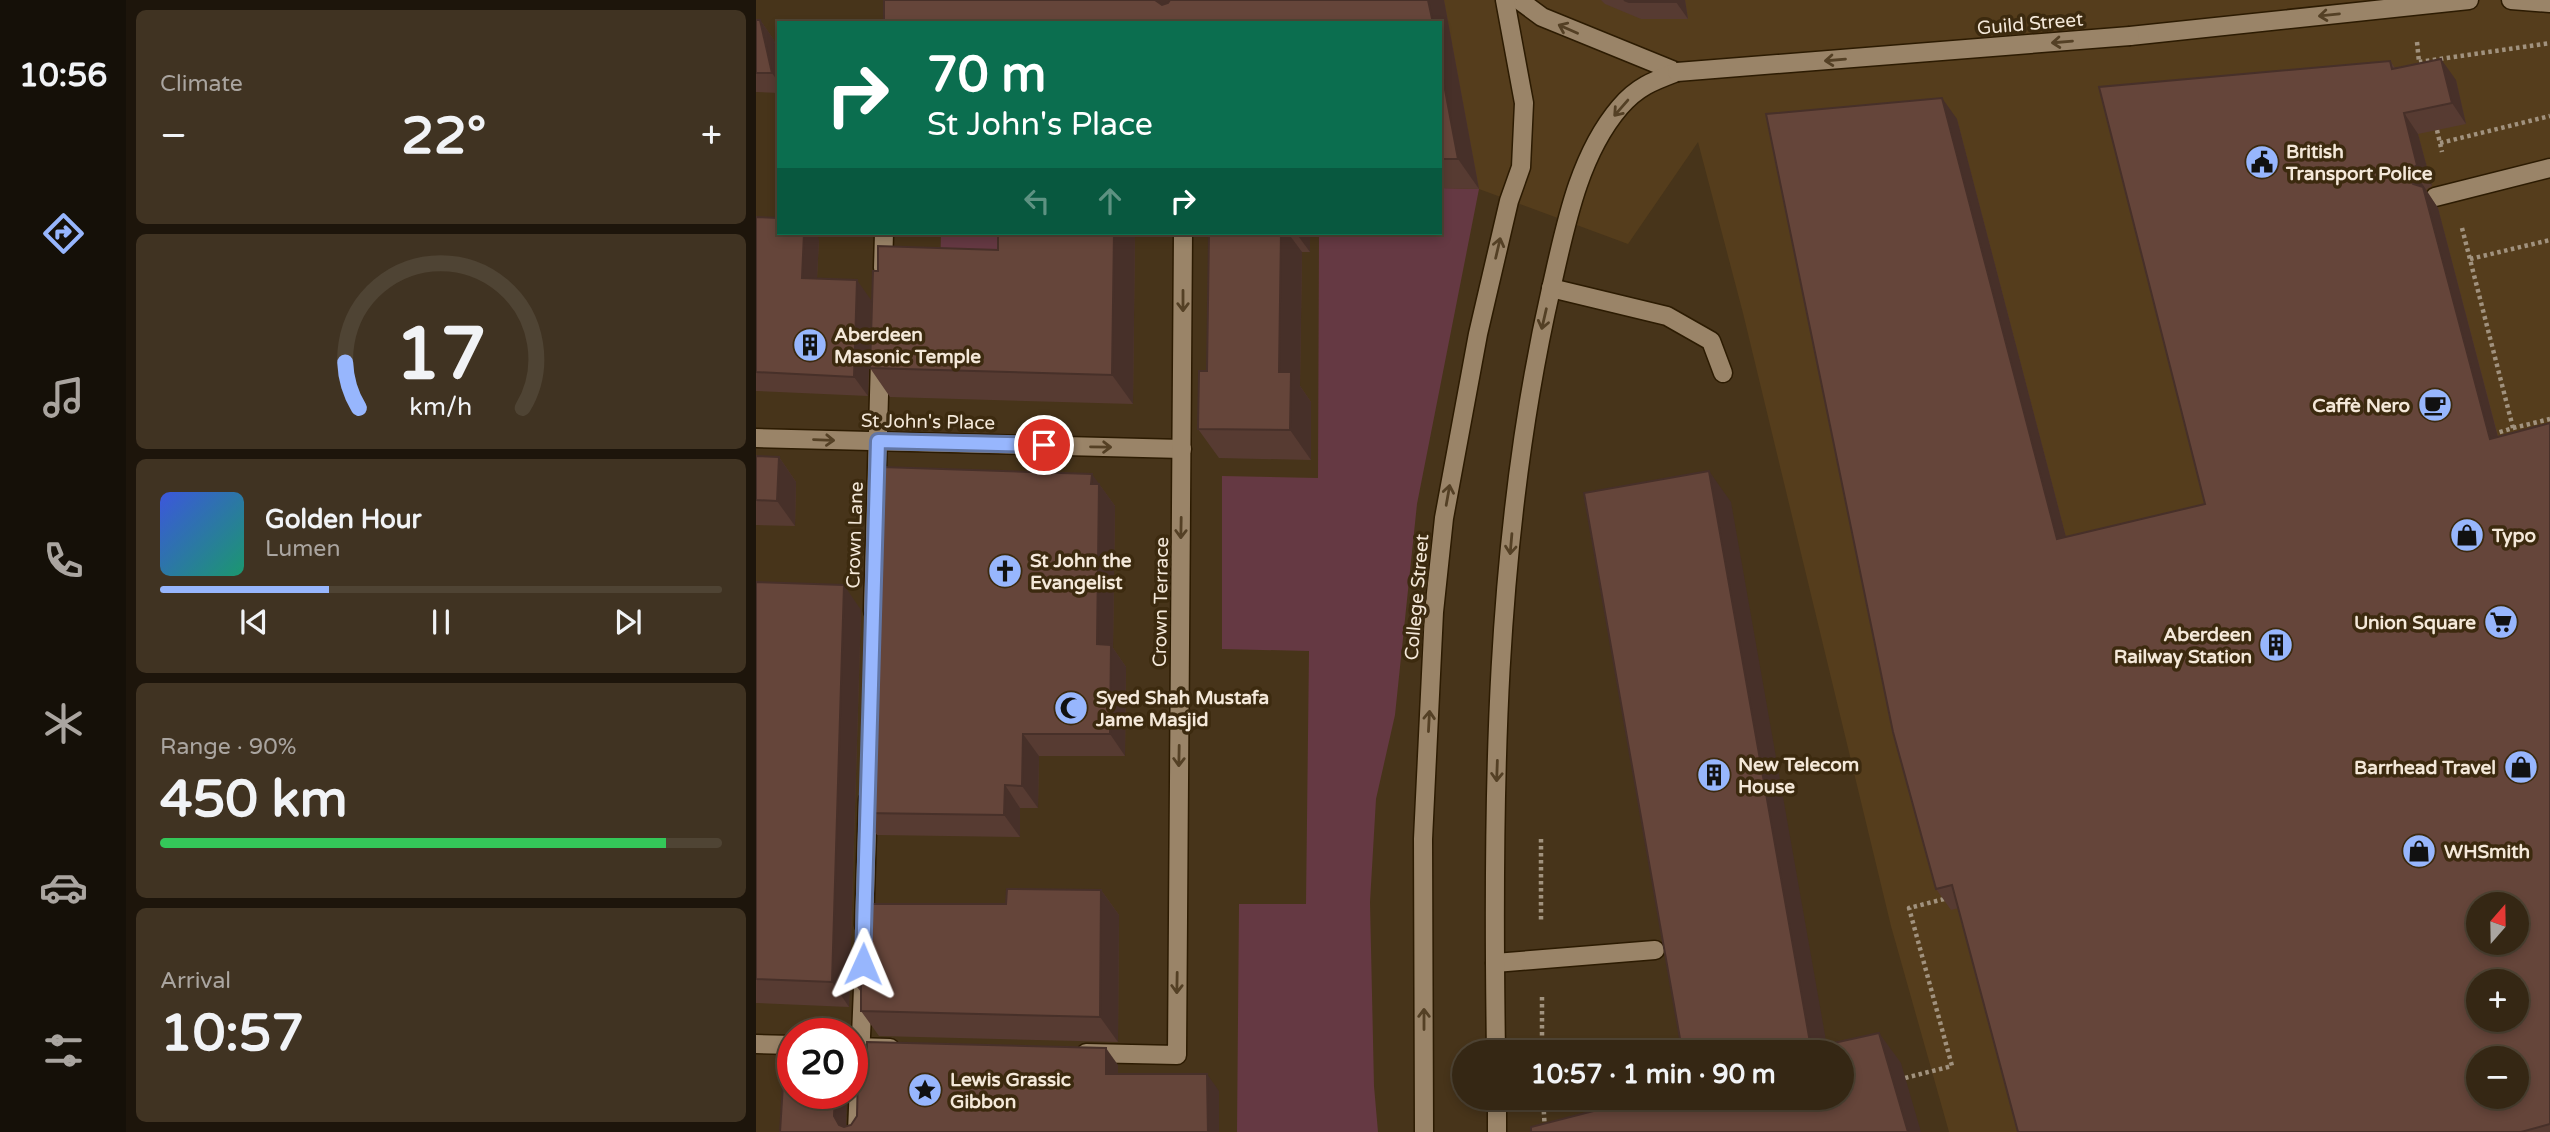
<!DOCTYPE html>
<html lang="en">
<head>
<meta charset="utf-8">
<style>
	body { margin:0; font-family:"Varela Round",sans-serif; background:#403322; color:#f1f3f6; height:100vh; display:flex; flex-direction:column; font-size:26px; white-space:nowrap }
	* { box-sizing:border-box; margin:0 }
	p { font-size:23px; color:#aaa5a0 }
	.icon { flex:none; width:38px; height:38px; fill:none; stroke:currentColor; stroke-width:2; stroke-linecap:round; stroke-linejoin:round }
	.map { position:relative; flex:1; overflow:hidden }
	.drawer { display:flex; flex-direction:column; gap:10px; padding:10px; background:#1d150b; width:630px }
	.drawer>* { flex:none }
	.banner { position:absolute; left:21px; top:21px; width:665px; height:214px; border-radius:0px; box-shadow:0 4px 10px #0003,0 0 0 2px #4f4434; background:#0b6e4f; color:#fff; overflow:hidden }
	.needle { width:46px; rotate:20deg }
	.tools { position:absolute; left:1710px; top:892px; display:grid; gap:14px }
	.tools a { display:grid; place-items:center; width:63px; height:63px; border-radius:50%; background:#352714; box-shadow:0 4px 10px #0003,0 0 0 2px #4f4434; font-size:35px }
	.speed { position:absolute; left:21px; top:1018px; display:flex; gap:14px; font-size:35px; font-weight:700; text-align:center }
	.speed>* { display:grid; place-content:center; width:91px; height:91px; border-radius:50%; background:#352714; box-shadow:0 4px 10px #0003,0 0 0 2px #4f4434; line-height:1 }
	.speed .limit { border:10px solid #d22; background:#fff; color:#111 }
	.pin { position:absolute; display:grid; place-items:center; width:60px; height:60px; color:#fff; margin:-30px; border:4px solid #fff; border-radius:50%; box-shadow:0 2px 7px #0007 }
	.me { position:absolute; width:77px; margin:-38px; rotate:1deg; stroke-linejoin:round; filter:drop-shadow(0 0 5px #0008) }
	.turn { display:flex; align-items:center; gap:24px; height:147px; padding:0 35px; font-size:32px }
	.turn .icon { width:91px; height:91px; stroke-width:2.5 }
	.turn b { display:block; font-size:49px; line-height:60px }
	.lanes { display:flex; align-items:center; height:66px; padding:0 35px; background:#0003; justify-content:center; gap:35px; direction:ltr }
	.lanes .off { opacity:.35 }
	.big { font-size:52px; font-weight:800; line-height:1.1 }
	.drawer .tile { flex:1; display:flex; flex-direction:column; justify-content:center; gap:10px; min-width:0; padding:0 24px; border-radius:10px; background:#403322 }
	.drawer .dial { align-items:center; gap:0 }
	.dial svg { height:182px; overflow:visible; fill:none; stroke:#4f4434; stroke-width:7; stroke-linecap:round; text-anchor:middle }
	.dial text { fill:#f1f3f6; stroke:none }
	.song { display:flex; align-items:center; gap:21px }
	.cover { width:84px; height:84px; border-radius:10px; background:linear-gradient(135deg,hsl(230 70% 55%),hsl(160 70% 35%)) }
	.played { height:7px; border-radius:4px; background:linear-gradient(90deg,#97b6fd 30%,#4f4434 30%) }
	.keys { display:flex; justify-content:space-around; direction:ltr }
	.heat { display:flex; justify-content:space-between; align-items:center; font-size:38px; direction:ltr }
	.charge { height:10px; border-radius:5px; background:linear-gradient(90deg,#34c759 90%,#4f4434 0) }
	.trip { position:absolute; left:696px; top:1040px; width:402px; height:70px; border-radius:35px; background:#352714; box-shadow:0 4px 10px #0003,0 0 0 2px #4f4434; font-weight:800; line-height:70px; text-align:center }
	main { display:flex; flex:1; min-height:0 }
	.menu { display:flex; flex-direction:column; width:126px; justify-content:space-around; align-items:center; background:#151008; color:#aaa5a0 }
	.menu .icon { width:49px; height:49px }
	.menu .on { color:#97b6fd }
	.menu b { font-size:32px; color:#f1f3f6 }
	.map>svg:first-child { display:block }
</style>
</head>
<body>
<main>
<nav class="menu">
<b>10:56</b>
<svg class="icon on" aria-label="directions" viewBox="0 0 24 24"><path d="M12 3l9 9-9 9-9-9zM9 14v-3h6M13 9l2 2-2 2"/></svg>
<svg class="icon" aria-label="music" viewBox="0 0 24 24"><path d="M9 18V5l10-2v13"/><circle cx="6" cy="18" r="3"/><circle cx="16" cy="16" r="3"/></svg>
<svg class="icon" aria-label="phone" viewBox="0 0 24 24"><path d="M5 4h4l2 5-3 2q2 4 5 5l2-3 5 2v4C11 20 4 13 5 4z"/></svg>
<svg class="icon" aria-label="climate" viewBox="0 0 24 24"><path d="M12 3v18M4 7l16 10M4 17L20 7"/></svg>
<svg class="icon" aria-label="car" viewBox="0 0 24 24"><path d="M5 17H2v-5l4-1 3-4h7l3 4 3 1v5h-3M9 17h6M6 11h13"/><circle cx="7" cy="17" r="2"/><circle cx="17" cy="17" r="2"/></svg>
<svg class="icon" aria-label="filters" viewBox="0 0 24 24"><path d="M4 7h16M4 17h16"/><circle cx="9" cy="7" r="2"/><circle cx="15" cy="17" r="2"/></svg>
</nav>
<section class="drawer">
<div class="tile"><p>Climate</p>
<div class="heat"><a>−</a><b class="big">22°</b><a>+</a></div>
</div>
<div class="tile dial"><svg viewBox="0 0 100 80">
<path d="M14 69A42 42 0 1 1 86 69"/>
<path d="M14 69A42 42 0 0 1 8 49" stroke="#97b6fd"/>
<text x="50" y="56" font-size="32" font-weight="700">17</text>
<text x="50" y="72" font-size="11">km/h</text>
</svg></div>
<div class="tile">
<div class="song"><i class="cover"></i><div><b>Golden Hour</b><p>Lumen</p></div></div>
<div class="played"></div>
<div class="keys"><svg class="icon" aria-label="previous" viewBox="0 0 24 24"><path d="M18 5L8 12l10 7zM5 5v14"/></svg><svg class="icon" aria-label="pause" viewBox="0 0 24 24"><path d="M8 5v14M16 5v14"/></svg><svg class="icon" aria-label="next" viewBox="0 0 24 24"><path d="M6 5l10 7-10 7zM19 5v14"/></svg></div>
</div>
<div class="tile"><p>Range · 90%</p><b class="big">450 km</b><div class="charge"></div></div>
<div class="tile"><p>Arrival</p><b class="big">10:57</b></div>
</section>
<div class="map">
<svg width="1794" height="1132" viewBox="0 0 1794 1132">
	<rect width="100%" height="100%" fill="#47341a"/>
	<path fill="#553d1c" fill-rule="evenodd" d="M 427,0 L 1794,0 L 1794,1132 L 1193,1132 L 1135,926 L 987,313 L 942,142 L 872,244 L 723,189 L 684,188 L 684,23 ZM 1722,905 L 1760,905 L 1760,943 L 1722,943 ZM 1722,982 L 1760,982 L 1760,1020 L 1722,1020 ZM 1722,1059 L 1760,1059 L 1760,1097 L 1722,1097 Z"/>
	<g fill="#653943">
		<polygon points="684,188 723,189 661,504 639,715 620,799 614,902 618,1086 622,1132 481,1132 483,904 550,904 553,651 466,649 466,476 562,478 563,233 684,233"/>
		<polygon points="185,233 263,233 262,278 184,277"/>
	</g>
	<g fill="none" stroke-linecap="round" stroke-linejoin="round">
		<g stroke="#2c1b02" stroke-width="21">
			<g id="lane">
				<polyline points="1679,197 1794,168"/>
				<polyline points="127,268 128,233"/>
				<polyline points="795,288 911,316 955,341 967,373"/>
				<polyline points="117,611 124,359"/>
				<polyline points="108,925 112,800"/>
				<polyline points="739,963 899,950"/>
				<polyline points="101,1132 107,988"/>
			</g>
		</g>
		<g stroke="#2c1b02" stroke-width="21">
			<g id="street">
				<polyline points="0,438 426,449"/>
				<polyline points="0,1044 37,1045"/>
				<polyline points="96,1047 134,1048"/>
				<polyline points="330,1053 421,1055 427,233"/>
			</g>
		</g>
		<g stroke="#2c1b02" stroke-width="21">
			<g id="secondary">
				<polyline points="763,0 786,17 921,72"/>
				<polyline points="1755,0 1794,3"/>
				<polyline points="1374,36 1713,0"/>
				<path d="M 740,1052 C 736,797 738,538 795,289 C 809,228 822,156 864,107 C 881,87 897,81 921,72"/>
				<polyline points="741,1097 741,1132"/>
				<polyline points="668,1132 667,839 678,612 688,518 722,334 753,201 765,167 768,103 749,0"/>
			</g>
		</g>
		<g stroke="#a1927e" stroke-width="4.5" stroke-dasharray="3.5 3.5" stroke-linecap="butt">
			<polyline points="1661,42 1663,62"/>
			<polyline points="1663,62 1794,43"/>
			<polyline points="1681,130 1686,152"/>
			<polyline points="1684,143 1794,116"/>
			<polyline points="1706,228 1757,428 1741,433"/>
			<polyline points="1714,259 1794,240"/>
			<polyline points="1757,428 1794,419"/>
			<polyline points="785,839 785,921"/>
			<polyline points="786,997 786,1052"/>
			<polyline points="787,1097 789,1132"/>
		</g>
		<use href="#lane" stroke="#9a8468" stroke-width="18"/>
		<use href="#street" stroke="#9a8468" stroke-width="18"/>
		<use href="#secondary" stroke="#9a8468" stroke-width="18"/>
		<g stroke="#2c1b02" stroke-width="21" stroke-linecap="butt">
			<polyline id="secondary-bridge" points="921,72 1374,36"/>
		</g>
		<polyline stroke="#a1927e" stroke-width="4.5" stroke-dasharray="3.5 3.5" stroke-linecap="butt" points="1149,1078 1196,1066 1153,908 1192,898"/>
		<use href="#secondary-bridge" stroke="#9a8468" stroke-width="18"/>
	</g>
	<g fill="#573b32">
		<polygon points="128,0 688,0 723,189 684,188 684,23"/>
		<polygon points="845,0 929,0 932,19 885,19 849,4"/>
		<polygon points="0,20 4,20 18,40 23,62 23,93 0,92"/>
		<polygon points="1634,61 1640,69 1700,80 1710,124 1662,134 1676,186 1671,189 1670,191 1682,208 1742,436 1794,423 1794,1132 1262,1132 1203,908 1195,910 1180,889 1201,119 1310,537 1449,504"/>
		<polygon points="0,217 63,239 61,279 115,300 112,396 0,391"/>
		<polygon points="242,233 379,233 377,404 134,397 114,368 122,271 242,250"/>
		<polygon points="450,233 554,233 554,252 546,252 544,386 555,402 555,460 463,458 442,429 451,371 453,237"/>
		<polygon points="0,456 23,457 40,482 39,526 0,525"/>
		<polygon points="342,484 343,484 359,506 357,648 370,667 369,756 283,756 282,808 264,808 264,837 121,835 106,813 123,590"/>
		<polygon points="0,582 105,610 93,1007 0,1003"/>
		<polygon points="345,890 363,915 362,1042 123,1036 105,1011 105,992 98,983 250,904"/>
	</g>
	<g fill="#473029">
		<polygon points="397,0 416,0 417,23"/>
		<polygon points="672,0 688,0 723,189 702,159 684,63 684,23 677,23"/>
		<polygon points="920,0 929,0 932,19 920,2"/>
		<polygon points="4,20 18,40 23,62 23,83 16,73"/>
		<polygon points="1685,59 1700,80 1710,124 1696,103"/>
		<polygon points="1186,98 1201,119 1316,560 1301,539"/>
		<polygon points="1648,113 1662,134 1676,186 1661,165"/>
		<polygon points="1656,168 1682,208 1748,460 1734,439 1653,178"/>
		<polygon points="48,233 59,233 63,239 60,298 46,278"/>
		<polygon points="358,233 379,233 377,404 356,375"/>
		<polygon points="525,233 532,233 546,252 544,386 555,402 555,460 534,430 523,372"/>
		<polygon points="540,233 554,233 554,252"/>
		<polygon points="101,280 115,300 112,396 98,377"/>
		<polygon points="23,457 40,482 39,526 21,501"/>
		<polygon points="953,471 975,502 1072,1052 1055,1048"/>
		<polygon points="336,474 359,506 357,648 370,667 369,756 354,734 341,644"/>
		<polygon points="88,585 105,610 93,1007 76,982"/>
		<polygon points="267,734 283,756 282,808 266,786"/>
		<polygon points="249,785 264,808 264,837 248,815"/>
		<polygon points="345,890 363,915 362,1042 344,1017"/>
		<polygon points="1123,1033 1145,1063 1165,1132 1152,1132"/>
		<polygon points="350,1048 362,1065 362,1091 350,1074"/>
		<polygon points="451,1074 463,1091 463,1132 452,1132"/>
		<polygon points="79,1094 91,1094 90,1132 83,1125 78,1116"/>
	</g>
	<g fill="#65453a" stroke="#473029" stroke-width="2" fill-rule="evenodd">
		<polygon points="128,0 399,0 406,5 412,3 414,0 672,0 677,23 128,23"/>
		<polygon points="868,0 920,0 920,2 873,2"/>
		<polygon points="0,20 4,20 16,73 0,73"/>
		<path d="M 1685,59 L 1696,103 L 1648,113 L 1661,165 L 1656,168 L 1653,178 L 1657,184 L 1667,187 L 1734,439 L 1794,423 L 1794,1124 L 1765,1132 L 1262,1132 L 1196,885 L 1180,889 L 1137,732 L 1010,114 L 1186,98 L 1301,539 L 1449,504 L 1343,87 L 1634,61 L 1636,69 ZM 1722,905 L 1760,905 L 1760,943 L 1722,943 ZM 1722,982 L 1760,982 L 1760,1020 L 1722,1020 ZM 1722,1059 L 1760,1059 L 1760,1097 L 1722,1097 Z"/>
		<polygon points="684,63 702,159 684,159"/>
		<polygon points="0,217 23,218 23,233 48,233 46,278 101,280 98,377 0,372"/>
		<polygon points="242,233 358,233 356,375 114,368 117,271 122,271 122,246 242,250"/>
		<polygon points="453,233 525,233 523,372 535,372 534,430 442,429 443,371 451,371"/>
		<polygon points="0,456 23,457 21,501 0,500"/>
		<polygon points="126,467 336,474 335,484 343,484 341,644 355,645 354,734 267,734 266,786 249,785 248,815 106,813 113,589 123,590"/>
		<polygon points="953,471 1055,1048 1123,1033 1152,1132 775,1132 775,1127 861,1105 859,1097 1087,1097 1087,1052 918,1052 926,1050 828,493"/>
		<polygon points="0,582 88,585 76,982 0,979"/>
		<polygon points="251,889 345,890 344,1017 105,1011 105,983 98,983 101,904 250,904"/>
		<polygon points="111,1042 350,1048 350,1074 451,1074 452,1132 24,1132 28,1068 37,1068 37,1094 79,1094 78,1116 83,1125 88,1127 95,1125 101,1116 102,1071 111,1072"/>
	</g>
	<defs><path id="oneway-shaft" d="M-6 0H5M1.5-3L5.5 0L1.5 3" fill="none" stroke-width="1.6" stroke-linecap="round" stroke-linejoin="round" transform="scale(1.75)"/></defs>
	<g stroke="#544025">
		<use href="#oneway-shaft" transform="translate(1573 15) rotate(174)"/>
		<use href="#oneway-shaft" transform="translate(812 29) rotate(-156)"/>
		<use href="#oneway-shaft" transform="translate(1306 42) rotate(175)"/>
		<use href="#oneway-shaft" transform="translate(1079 60) rotate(175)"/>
		<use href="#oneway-shaft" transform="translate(865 108) rotate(131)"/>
		<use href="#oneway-shaft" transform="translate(742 248) rotate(-77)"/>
		<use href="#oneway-shaft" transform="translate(427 301) rotate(90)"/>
		<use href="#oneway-shaft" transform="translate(788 319) rotate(103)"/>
		<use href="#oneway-shaft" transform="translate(68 440) rotate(2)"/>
		<use href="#oneway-shaft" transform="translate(345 447) rotate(1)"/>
		<use href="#oneway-shaft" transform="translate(692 495) rotate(-80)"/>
		<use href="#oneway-shaft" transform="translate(425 528) rotate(91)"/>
		<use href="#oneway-shaft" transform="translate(755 544) rotate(95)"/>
		<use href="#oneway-shaft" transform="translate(673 721) rotate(-87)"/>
		<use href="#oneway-shaft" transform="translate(423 756) rotate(91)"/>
		<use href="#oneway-shaft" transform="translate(741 771) rotate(92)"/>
		<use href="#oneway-shaft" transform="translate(421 983) rotate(91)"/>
		<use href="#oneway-shaft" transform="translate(668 1019) rotate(-90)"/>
	</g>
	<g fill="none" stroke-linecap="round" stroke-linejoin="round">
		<g stroke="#6276a4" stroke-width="18">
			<polyline id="route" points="107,964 122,441 288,445"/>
		</g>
		<use href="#route" stroke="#97b6fd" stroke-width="12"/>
	</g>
	<defs>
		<g id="civic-disc" transform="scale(1.75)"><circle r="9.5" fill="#97b6fd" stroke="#3c2a0f"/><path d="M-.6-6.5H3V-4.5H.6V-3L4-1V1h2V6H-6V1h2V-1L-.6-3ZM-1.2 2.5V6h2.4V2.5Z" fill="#111"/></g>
		<g id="building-disc" transform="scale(1.75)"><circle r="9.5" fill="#97b6fd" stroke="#3c2a0f"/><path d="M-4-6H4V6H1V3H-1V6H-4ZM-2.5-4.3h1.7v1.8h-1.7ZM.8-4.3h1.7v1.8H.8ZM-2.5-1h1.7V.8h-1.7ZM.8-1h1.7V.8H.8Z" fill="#111"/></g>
		<g id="cafe-disc" transform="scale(1.75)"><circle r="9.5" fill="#97b6fd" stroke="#3c2a0f"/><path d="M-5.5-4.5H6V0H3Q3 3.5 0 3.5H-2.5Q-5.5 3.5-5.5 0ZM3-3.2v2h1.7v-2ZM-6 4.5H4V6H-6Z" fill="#111"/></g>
		<g id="shop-disc" transform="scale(1.75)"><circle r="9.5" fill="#97b6fd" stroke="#3c2a0f"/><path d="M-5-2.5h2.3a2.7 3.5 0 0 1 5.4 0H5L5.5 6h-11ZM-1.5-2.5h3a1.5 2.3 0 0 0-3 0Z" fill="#111"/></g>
		<g id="church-disc" transform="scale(1.75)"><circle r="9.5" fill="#97b6fd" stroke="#3c2a0f"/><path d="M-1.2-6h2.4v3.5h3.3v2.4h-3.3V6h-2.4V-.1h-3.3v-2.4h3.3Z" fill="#111"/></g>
		<g id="supermarket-disc" transform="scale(1.75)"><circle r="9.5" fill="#97b6fd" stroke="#3c2a0f"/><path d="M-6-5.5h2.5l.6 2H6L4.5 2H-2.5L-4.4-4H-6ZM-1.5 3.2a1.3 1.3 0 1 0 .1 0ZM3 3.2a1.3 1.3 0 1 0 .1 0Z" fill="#111"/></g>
		<g id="mosque-disc" transform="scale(1.75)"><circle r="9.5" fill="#97b6fd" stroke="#3c2a0f"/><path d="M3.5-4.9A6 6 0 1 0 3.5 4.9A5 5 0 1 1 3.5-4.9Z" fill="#111"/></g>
		<g id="sight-disc" transform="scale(1.75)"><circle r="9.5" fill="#97b6fd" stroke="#3c2a0f"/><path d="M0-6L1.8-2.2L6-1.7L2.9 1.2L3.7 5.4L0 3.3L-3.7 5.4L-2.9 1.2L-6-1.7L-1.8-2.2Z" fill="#111"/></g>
	</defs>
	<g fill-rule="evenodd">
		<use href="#civic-disc" x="1506" y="162"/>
		<use href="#building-disc" x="54" y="345"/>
		<use href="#cafe-disc" x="1679" y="405"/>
		<use href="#shop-disc" x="1711" y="535"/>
		<use href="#church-disc" x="249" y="571"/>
		<use href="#supermarket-disc" x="1745" y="622"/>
		<use href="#building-disc" x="1520" y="645"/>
		<use href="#mosque-disc" x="315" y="708"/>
		<use href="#shop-disc" x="1765" y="767"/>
		<use href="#building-disc" x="958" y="775"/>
		<use href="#shop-disc" x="1663" y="851"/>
		<use href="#sight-disc" x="169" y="1090"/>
	</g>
	<g text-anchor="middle" stroke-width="7" stroke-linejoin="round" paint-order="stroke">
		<g font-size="19" fill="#f4e8d9" stroke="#3c2a0f">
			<text transform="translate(1274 23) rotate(-5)" y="7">Guild Street</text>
			<text transform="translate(172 421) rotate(1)" y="7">St John's Place</text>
			<text transform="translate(98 535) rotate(-88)" y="7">Crown Lane</text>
			<text transform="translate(660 597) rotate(-85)" y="7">College Street</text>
			<text transform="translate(404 602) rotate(-89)" y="7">Crown Terrace</text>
		</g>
		<g font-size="19" font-weight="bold" fill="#f4e8d9" stroke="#3c2a0f" text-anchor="start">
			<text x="1530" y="158">British<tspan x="1530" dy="22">Transport Police</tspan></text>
			<text x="78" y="341">Aberdeen<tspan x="78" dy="22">Masonic Temple</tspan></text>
			<text x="1654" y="412" text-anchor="end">Caffè Nero</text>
			<text x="1736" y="542">Typo</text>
			<text x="274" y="567">St John the<tspan x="274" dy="22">Evangelist</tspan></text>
			<text x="1720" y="629" text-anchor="end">Union Square</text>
			<text x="1496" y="641" text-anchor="end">Aberdeen<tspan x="1496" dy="22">Railway Station</tspan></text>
			<text x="340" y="704">Syed Shah Mustafa<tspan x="340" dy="22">Jame Masjid</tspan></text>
			<text x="982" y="771">New Telecom<tspan x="982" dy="22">House</tspan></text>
			<text x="1740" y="774" text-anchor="end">Barrhead Travel</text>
			<text x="1688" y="858">WHSmith</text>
			<text x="194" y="1086">Lewis Grassic<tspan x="194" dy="22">Gibbon</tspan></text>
		</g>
	</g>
</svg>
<div class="tools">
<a><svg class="needle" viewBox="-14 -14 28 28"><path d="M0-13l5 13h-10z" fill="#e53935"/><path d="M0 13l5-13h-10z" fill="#aaa5a0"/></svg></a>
<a>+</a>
<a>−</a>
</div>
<div class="speed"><div class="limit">20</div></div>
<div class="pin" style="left:288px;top:445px;background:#d93025"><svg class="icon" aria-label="arrive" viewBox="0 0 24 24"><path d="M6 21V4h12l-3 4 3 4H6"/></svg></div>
<svg class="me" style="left:107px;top:964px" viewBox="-20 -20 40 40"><path d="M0-17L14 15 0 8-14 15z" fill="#97b6fd" stroke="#fff" stroke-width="4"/></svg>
<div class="trip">10:57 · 1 min · 90 m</div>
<div class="banner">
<div class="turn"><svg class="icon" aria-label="right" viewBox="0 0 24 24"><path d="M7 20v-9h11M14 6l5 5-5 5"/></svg><div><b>70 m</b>St John's Place</div></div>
<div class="lanes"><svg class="icon off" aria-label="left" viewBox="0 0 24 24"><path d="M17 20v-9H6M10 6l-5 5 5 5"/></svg><svg class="icon off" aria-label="ahead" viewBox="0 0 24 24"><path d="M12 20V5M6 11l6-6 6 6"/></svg><svg class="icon" aria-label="right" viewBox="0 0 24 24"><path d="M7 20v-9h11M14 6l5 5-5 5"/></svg></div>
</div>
</div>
</main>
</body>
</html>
